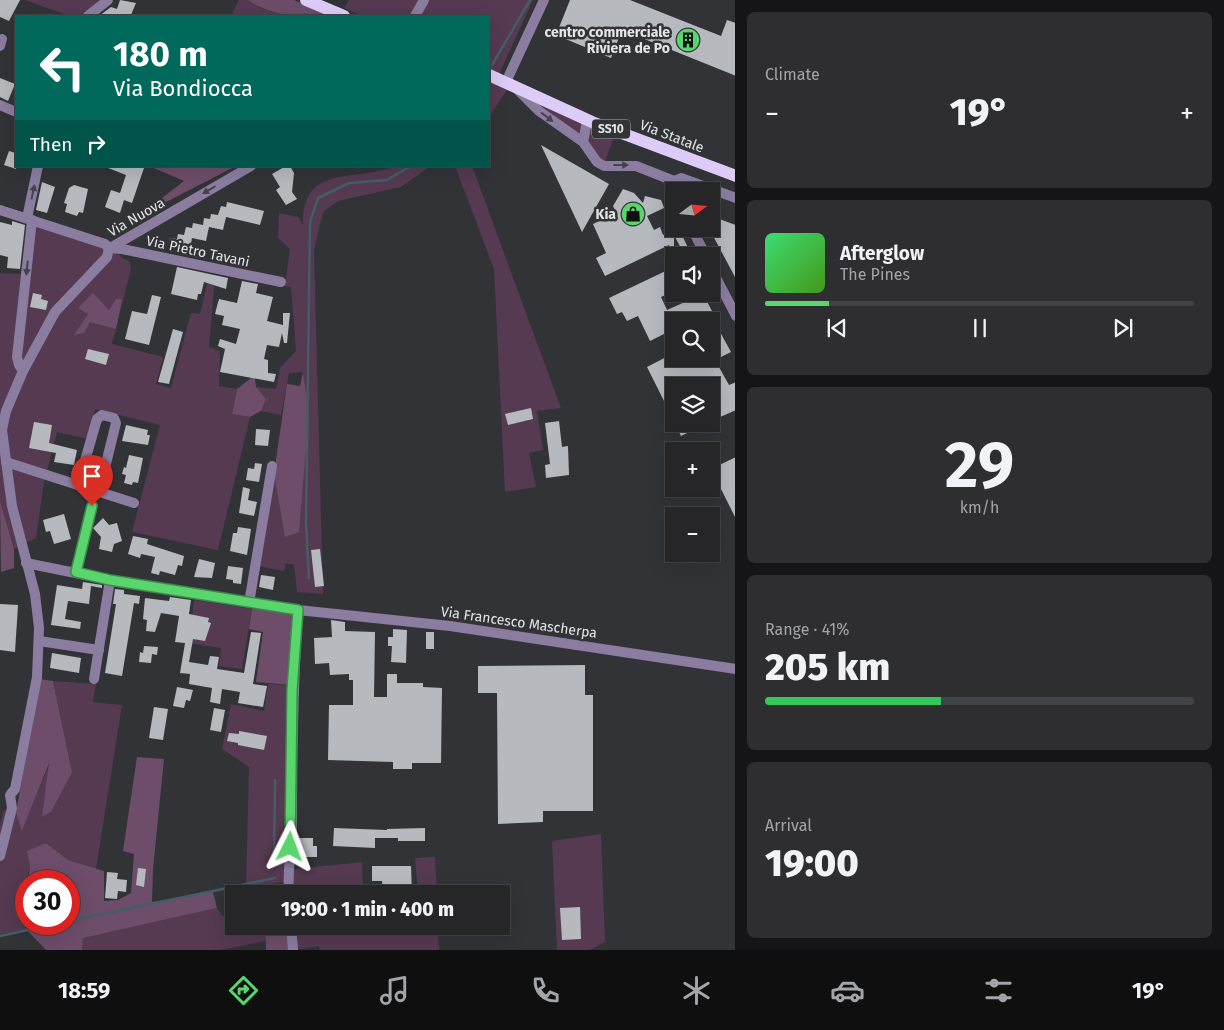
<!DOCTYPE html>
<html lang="en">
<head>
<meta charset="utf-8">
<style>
	body { margin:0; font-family:"Fira Sans",sans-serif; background:#2e2e31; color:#f1f3f6; height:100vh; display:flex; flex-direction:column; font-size:19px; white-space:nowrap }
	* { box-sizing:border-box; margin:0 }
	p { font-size:16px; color:#a4a5a8 }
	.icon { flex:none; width:28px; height:28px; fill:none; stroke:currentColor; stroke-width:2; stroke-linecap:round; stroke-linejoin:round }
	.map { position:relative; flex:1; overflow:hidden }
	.sheet { display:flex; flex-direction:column; gap:12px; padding:12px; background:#151517; width:489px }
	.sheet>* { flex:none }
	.top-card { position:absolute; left:15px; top:15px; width:475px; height:152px; border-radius:0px; box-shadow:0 5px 20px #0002,0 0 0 1px #424346; background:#00695c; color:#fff; overflow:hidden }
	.needle { width:32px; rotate:74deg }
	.controls { position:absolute; left:665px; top:182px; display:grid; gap:10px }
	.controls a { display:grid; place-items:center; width:55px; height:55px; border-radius:0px; background:#262629; box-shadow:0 5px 20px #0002,0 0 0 1px #424346; font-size:25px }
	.speed { position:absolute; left:15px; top:870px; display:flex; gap:10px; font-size:25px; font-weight:700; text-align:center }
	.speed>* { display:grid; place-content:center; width:65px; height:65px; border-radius:50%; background:#262629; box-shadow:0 5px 20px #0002,0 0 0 1px #424346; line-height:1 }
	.speed .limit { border:8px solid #d22; background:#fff; color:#111 }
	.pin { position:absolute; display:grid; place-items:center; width:42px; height:42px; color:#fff; margin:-51px -21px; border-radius:50% 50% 50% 0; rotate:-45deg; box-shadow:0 0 5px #0007 }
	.pin .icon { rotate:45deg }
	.me { position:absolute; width:55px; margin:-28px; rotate:3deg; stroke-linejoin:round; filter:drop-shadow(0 0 4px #0008) }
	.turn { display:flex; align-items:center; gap:18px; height:105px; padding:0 15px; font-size:22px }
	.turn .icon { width:65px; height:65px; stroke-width:2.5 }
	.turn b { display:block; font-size:35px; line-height:42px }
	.then { display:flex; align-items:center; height:48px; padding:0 15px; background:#0003; gap:10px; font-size:19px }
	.big { font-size:38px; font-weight:800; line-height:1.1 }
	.sheet .tile { flex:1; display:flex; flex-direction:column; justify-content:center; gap:8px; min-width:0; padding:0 18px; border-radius:8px; background:#2e2e31 }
	.sheet .dial { align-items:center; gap:0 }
	.dial b { font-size:65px; line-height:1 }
	.song { display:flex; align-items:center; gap:15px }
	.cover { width:60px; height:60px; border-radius:8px; background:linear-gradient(135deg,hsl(140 70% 55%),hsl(100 70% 35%)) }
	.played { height:5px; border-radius:2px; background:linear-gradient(90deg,#5ad56e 15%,#424346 15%) }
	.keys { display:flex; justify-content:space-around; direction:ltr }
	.heat { display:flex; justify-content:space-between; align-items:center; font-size:28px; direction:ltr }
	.charge { height:8px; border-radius:4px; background:linear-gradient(90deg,#34c759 41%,#424346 0) }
	.trip { position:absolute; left:225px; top:885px; width:285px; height:50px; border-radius:0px; background:#262629; box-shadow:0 5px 20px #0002,0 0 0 1px #424346; font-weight:800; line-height:50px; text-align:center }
	.menu { display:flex; height:80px; justify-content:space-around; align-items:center; background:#0f0f10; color:#a4a5a8 }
	.menu .icon { width:35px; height:35px }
	.menu .selected { color:#5ad56e }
	.menu b { font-size:22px; color:#f1f3f6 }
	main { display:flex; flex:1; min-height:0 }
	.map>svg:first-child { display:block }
</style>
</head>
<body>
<main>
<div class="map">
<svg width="736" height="950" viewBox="0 0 736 950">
	<rect width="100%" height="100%" fill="#323337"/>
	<g fill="#553a52">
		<polygon points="25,0 107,0 89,16 70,16"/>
		<polygon points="239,0 248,0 262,9 288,16 241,16 232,13"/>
		<polygon points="349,0 421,0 412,16 363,16 344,8"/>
		<polygon points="429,0 533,0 496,81 509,87 489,117 489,16 420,16"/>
		<polygon points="536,103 615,134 604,165 577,137"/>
		<path d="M 395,166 L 431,166 L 401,187 L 338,201 L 323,212 L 314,250 L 323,594 L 297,592 L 294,565 L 286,563 L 284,571 L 258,566 L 274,473 L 280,499 L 309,412 L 303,372 L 289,373 L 281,415 L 261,411 L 266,399 L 256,387 L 276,389 L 280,368 L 296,351 L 291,287 L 285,286 L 290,249 L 278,238 L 279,213 L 298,217 L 303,225 C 302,162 356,183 395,166 Z"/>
		<polygon points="455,166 472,166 561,408 537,411 543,450 529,453 536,487 505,492 494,269"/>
		<polygon points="31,221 113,247 122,258 129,261 131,269 112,344 163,357 156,384 171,388 191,313 200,314 209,276 215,277 209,347 220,351 219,386 237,389 232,414 250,417 218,550 132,532 160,425 95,409 88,439 57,432 44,482 36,538 14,549 0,501 0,273 25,274"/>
		<polygon points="194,600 252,609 242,669 219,666 221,648 189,643"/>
		<polygon points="53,681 96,684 93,702 122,705 96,869 68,860 46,843 30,866 26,881 27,930 0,934 0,825 4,810 16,813 22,830 51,760 72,772"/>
		<polygon points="268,684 291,685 285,870 362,862 363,894 287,894 285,882 246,887 249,767 222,749 231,704 264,711"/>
		<polygon points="601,834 605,942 590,950 557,950 552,841"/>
		<polygon points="435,857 437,894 418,894 415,858"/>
		<polygon points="217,908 222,916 234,914 234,926 265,926 265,941 221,950 82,950 83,938"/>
		<polygon points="289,926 438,926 439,950 320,950 319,946 296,950"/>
	</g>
	<g fill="#6d4d6a">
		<path d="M 248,0 L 294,0 L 328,15 C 312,24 263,12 248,0 Z"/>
		<polygon points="149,166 236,166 139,216 184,181"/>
		<polygon points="93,293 109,310 116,299 122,299 116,329 90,322 84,333 74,335 88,314 78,308"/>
		<polygon points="254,371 256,387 266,399 261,411 250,417 232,414 237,389 251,378"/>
		<polygon points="303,372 309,412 299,532 285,537 274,473 287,384 300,386"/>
		<polygon points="0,501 14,549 14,568 1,572"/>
		<polygon points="293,604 297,620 291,685 256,682 263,632 249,629 252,609"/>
		<polygon points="40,679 53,681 72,772 51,812 42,817 49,763 22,831 16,813"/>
		<polygon points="137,757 164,759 153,869 152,902 213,892 217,908 83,938 82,950 46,950 27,930 27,924 69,924 69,881 28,881 30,866 27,851 46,843 68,860 104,871 104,901 118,900 131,893 134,854 123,851"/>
		<polygon points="265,926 289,926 291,950 266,950"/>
	</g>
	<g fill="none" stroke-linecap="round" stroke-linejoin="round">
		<g stroke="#445e68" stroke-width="2.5">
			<polyline points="492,65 530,0"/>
			<polyline points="309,578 306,524 310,222 318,198 349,183 387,180 411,166"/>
			<polyline points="274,865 275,780"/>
			<polyline points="69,921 275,878"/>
			<polyline points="0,936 55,924"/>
		</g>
	</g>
	<g fill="#b6b9bd">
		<polygon points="0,0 20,0 9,21 0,17"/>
		<polygon points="120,0 136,3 131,15 133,16 99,16 111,7 117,9"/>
		<polygon points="570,0 630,0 721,36 727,20 736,23 736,76 622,30 611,58 556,35"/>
		<polygon points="0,78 15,84 8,101 0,97"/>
		<polygon points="541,145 609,184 582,232"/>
		<polygon points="9,151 16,153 16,169 4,165"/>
		<polygon points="103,166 144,168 132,203 124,200 120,213 105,207 111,190 120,193 126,175"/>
		<polygon points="286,166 290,166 294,173 292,192 297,199 286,205 276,190 280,187 272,174"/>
		<polygon points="42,182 55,187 47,213 36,210"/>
		<polygon points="74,185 88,189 83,213 79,212 77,216 65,212 67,204 64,203 69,188"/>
		<polygon points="623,189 634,193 643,203 645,196 661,200 664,208 647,216 654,230 660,227 663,235 679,229 692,256 685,256 674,235 674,257 669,245 605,276 596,258 606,253 593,224 616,213 613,206"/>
		<polygon points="227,202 264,211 260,225 226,217 223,230 209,227 206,241 192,238 190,249 169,245 170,238 177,239 178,234 184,235 186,227 192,228 193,223 203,225 204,218 210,219 211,214 218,215 221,206 226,207"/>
		<polygon points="711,216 736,225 736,279 711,232"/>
		<polygon points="12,221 25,225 20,269 7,268 8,257 0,255 0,222 12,225"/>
		<polygon points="177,267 228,278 226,289 204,282 201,294 198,294 197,300 171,294"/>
		<polygon points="674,267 674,291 661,297 667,310 703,294 712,311 690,321 674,321 674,329 650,341 638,316 627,321 622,312 617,314 609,298"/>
		<polygon points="242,281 258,284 256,293 273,297 267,321 283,325 283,313 290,313 287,343 284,343 282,333 279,347 267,345 264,359 268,360 268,373 276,374 274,382 220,372 225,349 218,346 220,339 236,344 240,329 222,325 224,316 215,314 217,306 219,299 237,303"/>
		<polygon points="33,293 42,295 41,299 48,301 46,310 30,307"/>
		<polygon points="152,295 161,297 149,345 125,339 132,311 147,314"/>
		<polygon points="173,329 183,332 169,384 158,382"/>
		<polygon points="719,330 731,352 715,360 729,385 736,382 736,410 711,421 711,386 674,386 674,421 647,367 674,353 674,359 711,359 711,334"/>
		<polygon points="88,349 109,354 106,365 85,359"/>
		<polygon points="531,408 533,419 508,425 505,414"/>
		<polygon points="559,421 562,447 568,446 569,475 546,478 545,465 550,464 545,423"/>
		<polygon points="34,422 52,425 49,443 77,450 74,465 54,462 56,453 29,448"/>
		<polygon points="675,424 706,424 681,436"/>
		<polygon points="126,425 148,430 147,435 150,435 148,445 122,441"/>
		<polygon points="256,429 270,430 268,446 255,445"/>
		<polygon points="129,455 143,458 138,483 133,482 132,485 124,483 126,475 122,474 124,467 126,468"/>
		<polygon points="736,457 736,519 711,469"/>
		<polygon points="255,463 262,464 259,482 246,480 248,468 254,469"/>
		<polygon points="243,487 250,489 248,500 257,502 254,516 239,513"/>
		<polygon points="64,514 71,539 54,544 50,531 46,532 43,520"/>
		<polygon points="103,518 109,525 117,523 122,541 114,544 112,552 99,549 101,537 93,528"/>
		<polygon points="238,527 251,529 247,555 230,551 233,533 237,533"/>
		<polygon points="133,536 148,539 147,544 184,556 182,566 178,565 175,575 160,571 159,575 151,573 155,557 141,554 140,558 128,554"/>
		<polygon points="320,549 324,586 315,587 311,550"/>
		<polygon points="199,559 215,563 212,578 194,577"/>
		<polygon points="228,566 243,568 241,584 233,583 233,580 226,579"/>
		<polygon points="261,575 275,577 273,590 259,587"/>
		<polygon points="83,582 102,585 102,588 91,586 89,604 68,601 65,619 81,622 80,629 51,625 57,585 82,589"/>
		<polygon points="115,589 124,590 124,594 140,596 139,604 134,603 122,676 105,673 116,604 113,604"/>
		<polygon points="170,597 191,600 189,614 209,618 208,622 211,623 205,641 193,639 189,662 208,665 210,656 219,657 217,669 244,673 251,632 261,633 253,684 267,686 263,707 238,703 240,692 222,689 220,704 210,702 212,688 189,684 190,674 180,673 185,643 175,642 179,616 161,613 155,632 146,631 147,620 143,619 145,598 169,601"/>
		<polygon points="0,604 18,605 15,652 0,650"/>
		<polygon points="331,620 345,622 345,631 375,632 374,697 387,697 387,674 397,674 397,683 423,683 423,687 442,688 441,763 412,763 412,769 393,769 393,762 328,760 329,705 353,705 353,680 349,680 349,674 330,675 329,663 315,664 314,638 332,637"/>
		<polygon points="393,629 407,630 406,663 391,662 392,646 388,646 388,637 393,637"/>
		<rect x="426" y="632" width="8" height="17"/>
		<polygon points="144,646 158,647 157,655 152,654 151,663 139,662 140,652 143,653"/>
		<polygon points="52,653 81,658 79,673 50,668"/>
		<polygon points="585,665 585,695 593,695 593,811 543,811 543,822 498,824 497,693 478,693 478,666"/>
		<polygon points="177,687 193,690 190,701 186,700 184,708 173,706"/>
		<polygon points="154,707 168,709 163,740 149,738"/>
		<polygon points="214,708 225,710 221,732 210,730"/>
		<polygon points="239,731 267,736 264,750 238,745 238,743 227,741 229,733 239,734"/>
		<polygon points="334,828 387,830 387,829 425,828 425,841 398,841 398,838 375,838 375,848 333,846"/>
		<polygon points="298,838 313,838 313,846 317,846 317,857 297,857"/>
		<polygon points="372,866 411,866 412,894 383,894 382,881 372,881"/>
		<polygon points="138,868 146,869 144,887 136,885"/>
		<polygon points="107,872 118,873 117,879 127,880 126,892 118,891 117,899 105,898"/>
		<polygon points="580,907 581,939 562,940 560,908"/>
	</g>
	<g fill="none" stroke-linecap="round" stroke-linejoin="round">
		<g stroke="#8b7da0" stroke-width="10">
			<polyline points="88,16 108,0"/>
			<polyline points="415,16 424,0"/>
			<polyline points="0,46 2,39"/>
			<polyline points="506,82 544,0"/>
			<polyline points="517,89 539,111 583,142 597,162 604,166 636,166 674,181"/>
			<polyline points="0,105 16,112"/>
			<polyline points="583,142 586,126 592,122"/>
			<polyline points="674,181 681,178 736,198"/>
			<polyline points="674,192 672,187 674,181"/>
			<polyline points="0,210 105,244 109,248"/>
			<polyline points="27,218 38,166"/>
			<polyline points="692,229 706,256"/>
			<polyline points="109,248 122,249 281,282"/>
			<polyline points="110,248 251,166"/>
			<polyline points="711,268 736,316"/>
			<polyline points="23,371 19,365 17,357 32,220"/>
			<polyline points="6,462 134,503"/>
			<polyline points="78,485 97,419 102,415 114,418 116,423 99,492"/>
			<path d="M 26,563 L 110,580 L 298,610 C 293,682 292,753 292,825 C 292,848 287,870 289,894"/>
			<polyline points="76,572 92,505"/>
			<polyline points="249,603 272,466"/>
			<polyline points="298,610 450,626 736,669"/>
			<polyline points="39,641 99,650"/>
			<polyline points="94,679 110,580"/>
			<polyline points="0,856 12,808 10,795 15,789 37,677 39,628 35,594 12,506 2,430 6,411 23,371 55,312 107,257 109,248"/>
			<polyline points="291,926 293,950"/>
		</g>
		<g stroke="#deccf8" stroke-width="12">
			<polyline points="306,0 344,16"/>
			<polyline points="489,75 592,122 736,176"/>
		</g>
	</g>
	<defs><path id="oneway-solid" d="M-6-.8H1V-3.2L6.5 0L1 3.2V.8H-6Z" transform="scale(1.25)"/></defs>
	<g fill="#44424c">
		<use href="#oneway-solid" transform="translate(547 117) rotate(37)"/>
		<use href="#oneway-solid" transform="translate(621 165)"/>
		<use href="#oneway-solid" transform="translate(209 190) rotate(150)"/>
		<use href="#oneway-solid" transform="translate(33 192) rotate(-78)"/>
		<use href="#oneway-solid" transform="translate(27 268) rotate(96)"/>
	</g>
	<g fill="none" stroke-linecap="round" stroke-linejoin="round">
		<g stroke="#3a8a48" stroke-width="12">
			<polyline id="route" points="92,506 76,572 110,580 298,610 292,690 290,847"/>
		</g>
		<use href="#route" stroke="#5ad56e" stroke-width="9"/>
	</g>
	<defs>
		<g id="building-disc" transform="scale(1.25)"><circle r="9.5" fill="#5ad56e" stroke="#323337"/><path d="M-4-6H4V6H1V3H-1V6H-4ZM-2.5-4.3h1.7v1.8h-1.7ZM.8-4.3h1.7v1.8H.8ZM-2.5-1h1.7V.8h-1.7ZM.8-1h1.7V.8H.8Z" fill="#111"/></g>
		<g id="shop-disc" transform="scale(1.25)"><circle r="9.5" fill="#5ad56e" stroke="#323337"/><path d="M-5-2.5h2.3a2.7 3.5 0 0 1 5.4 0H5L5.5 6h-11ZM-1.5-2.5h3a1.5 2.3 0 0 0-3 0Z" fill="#111"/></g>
	</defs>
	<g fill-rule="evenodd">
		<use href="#building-disc" x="688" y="40"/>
		<use href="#shop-disc" x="633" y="214"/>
	</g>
	<g text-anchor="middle" stroke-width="5" stroke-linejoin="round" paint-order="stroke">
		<rect fill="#323337" stroke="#afb0b2" stroke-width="1" x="592" y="119.5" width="38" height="19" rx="4"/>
		<g font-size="12" font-weight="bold" fill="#e4e5e7">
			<text x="611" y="133">SS10</text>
		</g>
		<g font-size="14" font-weight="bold" fill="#e4e5e7" stroke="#323337" text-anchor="end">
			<text x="670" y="37">centro commerciale<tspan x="670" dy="16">Riviera de Po</tspan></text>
			<text x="616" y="219">Kia</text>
		</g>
		<g font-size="14" fill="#e4e5e7" stroke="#323337">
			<text transform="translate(672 136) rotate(21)" y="5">Via Statale</text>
			<text transform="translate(136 217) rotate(-30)" y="5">Via Nuova</text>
			<text transform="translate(198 251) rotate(12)" y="5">Via Pietro Tavani</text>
			<text transform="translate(519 622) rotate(8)" y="5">Via Francesco Mascherpa</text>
		</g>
	</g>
</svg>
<div class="controls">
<a><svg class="needle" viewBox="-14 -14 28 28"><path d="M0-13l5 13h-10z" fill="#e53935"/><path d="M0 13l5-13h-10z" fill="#a4a5a8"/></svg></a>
<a><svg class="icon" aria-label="sound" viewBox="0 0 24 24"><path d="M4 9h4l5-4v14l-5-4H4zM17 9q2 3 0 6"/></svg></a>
<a><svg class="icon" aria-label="search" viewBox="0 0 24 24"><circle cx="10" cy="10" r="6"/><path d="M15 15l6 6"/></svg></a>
<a><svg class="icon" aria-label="layers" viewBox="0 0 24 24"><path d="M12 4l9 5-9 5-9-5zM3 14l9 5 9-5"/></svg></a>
<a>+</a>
<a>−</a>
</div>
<div class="speed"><div class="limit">30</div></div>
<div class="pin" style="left:92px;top:506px;background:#d93025"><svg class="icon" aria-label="arrive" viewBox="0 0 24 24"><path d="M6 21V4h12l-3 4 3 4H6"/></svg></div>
<svg class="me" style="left:290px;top:847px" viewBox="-20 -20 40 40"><path d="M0-17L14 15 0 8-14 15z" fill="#5ad56e" stroke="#fff" stroke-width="4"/></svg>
<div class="trip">19:00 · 1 min · 400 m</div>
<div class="top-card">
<div class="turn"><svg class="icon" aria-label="left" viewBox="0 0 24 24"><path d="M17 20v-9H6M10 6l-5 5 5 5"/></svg><div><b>180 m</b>Via Bondiocca</div></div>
<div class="then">Then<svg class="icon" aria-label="right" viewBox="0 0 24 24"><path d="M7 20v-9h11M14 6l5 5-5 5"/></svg></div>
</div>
</div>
<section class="sheet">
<div class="tile"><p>Climate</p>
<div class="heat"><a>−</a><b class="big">19°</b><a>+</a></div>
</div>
<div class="tile">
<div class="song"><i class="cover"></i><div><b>Afterglow</b><p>The Pines</p></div></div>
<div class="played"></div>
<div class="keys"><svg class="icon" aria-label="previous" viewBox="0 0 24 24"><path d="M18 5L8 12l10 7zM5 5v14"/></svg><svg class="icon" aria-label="pause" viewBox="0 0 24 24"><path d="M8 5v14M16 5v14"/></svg><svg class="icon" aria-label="next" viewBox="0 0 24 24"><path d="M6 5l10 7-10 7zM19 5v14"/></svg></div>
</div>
<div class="tile dial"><b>29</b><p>km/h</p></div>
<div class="tile"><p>Range · 41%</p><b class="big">205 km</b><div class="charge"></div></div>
<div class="tile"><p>Arrival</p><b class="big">19:00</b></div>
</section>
</main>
<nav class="menu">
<b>18:59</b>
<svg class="icon selected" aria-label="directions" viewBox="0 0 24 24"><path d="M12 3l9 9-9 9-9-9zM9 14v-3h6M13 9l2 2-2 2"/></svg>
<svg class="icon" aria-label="music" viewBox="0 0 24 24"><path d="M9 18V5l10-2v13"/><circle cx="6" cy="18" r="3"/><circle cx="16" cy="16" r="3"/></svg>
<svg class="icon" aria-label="phone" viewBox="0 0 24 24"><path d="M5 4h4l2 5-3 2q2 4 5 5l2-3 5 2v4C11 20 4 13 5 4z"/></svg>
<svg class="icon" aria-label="climate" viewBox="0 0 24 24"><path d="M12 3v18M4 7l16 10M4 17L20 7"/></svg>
<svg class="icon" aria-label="car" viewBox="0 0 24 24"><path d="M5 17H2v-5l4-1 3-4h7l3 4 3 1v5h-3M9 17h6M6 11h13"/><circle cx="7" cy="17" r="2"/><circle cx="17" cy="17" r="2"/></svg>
<svg class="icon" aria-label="filters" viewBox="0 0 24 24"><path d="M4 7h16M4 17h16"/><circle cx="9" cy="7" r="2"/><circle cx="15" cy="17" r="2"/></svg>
<b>19°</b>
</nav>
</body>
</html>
